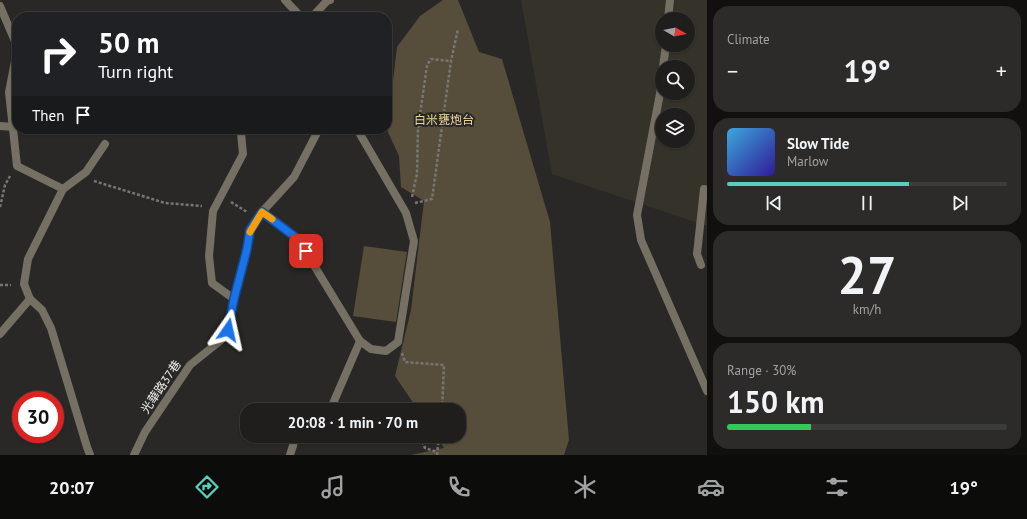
<!DOCTYPE html>
<html lang="en">
<head>
<meta charset="utf-8">
<style>
	body { margin:0; font-family:"PT Sans","Noto Sans TC",sans-serif; background:#2c2b29; color:#f1f3f6; height:100vh; display:flex; flex-direction:column; font-size:15px; white-space:nowrap }
	* { box-sizing:border-box; margin:0 }
	p { font-size:13px; color:#a1a2a3 }
	.icon { flex:none; width:22px; height:22px; fill:none; stroke:currentColor; stroke-width:2; stroke-linecap:round; stroke-linejoin:round }
	.map { position:relative; flex:1; overflow:hidden }
	.drawer { display:flex; flex-direction:column; gap:6px; padding:6px; background:#11100f; width:320px }
	.drawer>* { flex:none }
	.banner { position:absolute; left:12px; top:12px; width:380px; height:122px; border-radius:16px; box-shadow:0 1px 3px #0004,0 0 0 1px #3c3c3b; background:#202124; color:#fff; overflow:hidden }
	.needle { width:26px; rotate:99deg }
	.controls { position:absolute; left:655px; top:12px; display:grid; gap:8px }
	.controls a { display:grid; place-items:center; width:40px; height:40px; border-radius:50%; background:#1f1e1c; box-shadow:0 1px 3px #0004,0 0 0 1px #3c3c3b; font-size:20px }
	.speed { position:absolute; left:12px; top:391px; display:flex; gap:8px; font-size:20px; font-weight:700; text-align:center }
	.speed>* { display:grid; place-content:center; width:52px; height:52px; border-radius:50%; background:#1f1e1c; box-shadow:0 1px 3px #0004,0 0 0 1px #3c3c3b; line-height:1 }
	.speed .limit { border:6px solid #d22; background:#fff; color:#111 }
	.pin { position:absolute; display:grid; place-items:center; width:34px; height:34px; color:#fff; margin:-17px; border-radius:8px; box-shadow:0 2px 6px #0006 }
	.me { position:absolute; width:44px; margin:-22px; rotate:11deg; stroke-linejoin:round; filter:drop-shadow(0 0 3px #0008) }
	.turn { display:flex; align-items:center; gap:14px; height:84px; padding:0 20px; font-size:18px }
	.turn .icon { width:52px; height:52px; stroke-width:2.5 }
	.turn b { display:block; font-size:28px; line-height:34px }
	.then { display:flex; align-items:center; height:38px; padding:0 20px; background:#0003; gap:8px; font-size:15px }
	.big { font-size:30px; font-weight:700; line-height:1.1 }
	.drawer .tile { flex:1; display:flex; flex-direction:column; justify-content:center; gap:6px; min-width:0; padding:0 14px; border-radius:16px; background:#2c2b29 }
	.drawer .dial { align-items:center; gap:0 }
	.dial b { font-size:52px; line-height:1 }
	.song { display:flex; align-items:center; gap:12px }
	.cover { width:48px; height:48px; border-radius:6px; background:linear-gradient(135deg,hsl(200 70% 55%),hsl(250 70% 35%)) }
	.played { height:4px; border-radius:2px; background:linear-gradient(90deg,#5acebe 65%,#3c3c3b 65%) }
	.keys { display:flex; justify-content:space-around; direction:ltr }
	.heat { display:flex; justify-content:space-between; align-items:center; font-size:22px; direction:ltr }
	.charge { height:6px; border-radius:3px; background:linear-gradient(90deg,#34c759 30%,#3c3c3b 0) }
	.trip { position:absolute; left:240px; top:403px; width:226px; height:40px; border-radius:16px; background:#1f1e1c; box-shadow:0 1px 3px #0004,0 0 0 1px #3c3c3b; font-weight:700; line-height:40px; text-align:center }
	.dock { display:flex; height:64px; justify-content:space-around; align-items:center; background:#0c0c0b; color:#a1a2a3 }
	.dock .icon { width:28px; height:28px }
	.dock .selected { color:#5acebe }
	.dock b { font-size:18px; color:#f1f3f6 }
	main { display:flex; flex:1; min-height:0 }
	.map>svg:first-child { display:block }
</style>
</head>
<body>
<main>
<div class="map">
<svg width="707" height="455" viewBox="0 0 707 455">
	<rect width="100%" height="100%" fill="#292826"/>
	<path fill="#35322a" fill-rule="evenodd" d="M 521,0 L 707,0 L 707,226 L 552,174 ZM 662,19 L 688,19 L 688,45 L 662,45 ZM 662,67 L 688,67 L 688,93 L 662,93 ZM 662,115 L 688,115 L 688,141 L 662,141 Z"/>
	<g fill="#564e3b">
		<polygon points="443,0 458,0 479,52 502,59 550,222 569,440 564,455 411,455 444,448 436,436 459,436 459,410 418,410 395,376 411,310 424,201 401,187 399,156 387,130 397,47 420,16"/>
		<polygon points="364,246 407,252 396,322 353,316"/>
	</g>
	<g fill="none" stroke-linecap="round" stroke-linejoin="round">
		<g stroke="#777674" stroke-width="2.5" stroke-dasharray="3 2" stroke-linecap="butt">
			<polyline points="94,181 165,203 202,206"/>
			<polyline points="412,197 417,174 418,129 427,65 431,59 451,61"/>
			<polyline points="231,202 247,212"/>
			<polyline points="415,203 432,199 451,61 458,29"/>
			<polyline points="0,207 5,185 10,176"/>
			<polyline points="0,285 11,285"/>
			<polyline points="402,353 405,362 444,365 442,410"/>
			<polyline points="420,437 425,448 437,452"/>
			<polyline points="437,455 439,436"/>
		</g>
		<g stroke="#757063" stroke-width="8">
			<polyline points="0,126 14,127"/>
			<polyline points="701,265 697,254 704,189 707,190"/>
		</g>
		<g stroke="#757063" stroke-width="8">
			<polyline points="285,0 301,17"/>
			<polyline points="0,6 17,46"/>
			<polyline points="312,17 327,1 330,0"/>
			<polyline points="668,19 670,0"/>
			<polyline points="17,51 9,92 17,166 63,189"/>
			<polyline points="663,67 666,45"/>
			<polyline points="662,83 637,215 641,240 707,391"/>
			<polyline points="357,129 406,213 414,241 398,342 386,351 371,349 360,341"/>
			<polyline points="262,212 298,239 360,341 331,408 328,410"/>
			<polyline points="30,299 24,284 28,259 63,189 86,172 105,144"/>
			<polyline points="234,299 212,283 209,256 213,211 243,154 241,133 237,129"/>
			<polyline points="0,334 30,299 42,310 51,328 87,447 90,455"/>
			<polyline points="134,455 145,432 190,365 220,341 228,330 234,299 247,249 250,230 262,212 294,177 319,129"/>
			<polyline points="290,455 296,436"/>
		</g>
	</g>
	<g fill="none" stroke-linecap="round" stroke-linejoin="round">
		<g stroke="#114b97" stroke-width="10">
			<polyline id="route" points="228,330 234,299 247,249 250,230 262,212 298,239 306,251"/>
		</g>
		<use href="#route" stroke="#1a73e8" stroke-width="7"/>
		<polyline stroke="#f59e0b" stroke-width="7" points="250,232 262,212 272,219"/>
	</g>
	<g text-anchor="middle" stroke-width="4" stroke-linejoin="round" paint-order="stroke">
		<g font-size="12" fill="#ecd69e" stroke="#292826">
			<text x="444" y="124">白米甕炮台</text>
		</g>
		<g font-size="12" fill="#eeedec" stroke="#292826">
			<text transform="translate(161 387) rotate(-56)" y="4">光華路37巷</text>
		</g>
	</g>
</svg>
<div class="controls">
<a><svg class="needle" viewBox="-14 -14 28 28"><path d="M0-13l5 13h-10z" fill="#e53935"/><path d="M0 13l5-13h-10z" fill="#a1a2a3"/></svg></a>
<a><svg class="icon" aria-label="search" viewBox="0 0 24 24"><circle cx="10" cy="10" r="6"/><path d="M15 15l6 6"/></svg></a>
<a><svg class="icon" aria-label="layers" viewBox="0 0 24 24"><path d="M12 4l9 5-9 5-9-5zM3 14l9 5 9-5"/></svg></a>
</div>
<div class="speed"><div class="limit">30</div></div>
<div class="pin" style="left:306px;top:251px;background:#d93025"><svg class="icon" aria-label="arrive" viewBox="0 0 24 24"><path d="M6 21V4h12l-3 4 3 4H6"/></svg></div>
<svg class="me" style="left:228px;top:330px" viewBox="-20 -20 40 40"><path d="M0-17L14 15 0 8-14 15z" fill="#1a73e8" stroke="#fff" stroke-width="4"/></svg>
<div class="trip">20:08 · 1 min · 70 m</div>
<div class="banner">
<div class="turn"><svg class="icon" aria-label="right" viewBox="0 0 24 24"><path d="M7 20v-9h11M14 6l5 5-5 5"/></svg><div><b>50 m</b>Turn right</div></div>
<div class="then">Then<svg class="icon" aria-label="arrive" viewBox="0 0 24 24"><path d="M6 21V4h12l-3 4 3 4H6"/></svg></div>
</div>
</div>
<section class="drawer">
<div class="tile"><p>Climate</p>
<div class="heat"><a>−</a><b class="big">19°</b><a>+</a></div>
</div>
<div class="tile">
<div class="song"><i class="cover"></i><div><b>Slow Tide</b><p>Marlow</p></div></div>
<div class="played"></div>
<div class="keys"><svg class="icon" aria-label="previous" viewBox="0 0 24 24"><path d="M18 5L8 12l10 7zM5 5v14"/></svg><svg class="icon" aria-label="pause" viewBox="0 0 24 24"><path d="M8 5v14M16 5v14"/></svg><svg class="icon" aria-label="next" viewBox="0 0 24 24"><path d="M6 5l10 7-10 7zM19 5v14"/></svg></div>
</div>
<div class="tile dial"><b>27</b><p>km/h</p></div>
<div class="tile"><p>Range · 30%</p><b class="big">150 km</b><div class="charge"></div></div>
</section>
</main>
<nav class="dock">
<b>20:07</b>
<svg class="icon selected" aria-label="directions" viewBox="0 0 24 24"><path d="M12 3l9 9-9 9-9-9zM9 14v-3h6M13 9l2 2-2 2"/></svg>
<svg class="icon" aria-label="music" viewBox="0 0 24 24"><path d="M9 18V5l10-2v13"/><circle cx="6" cy="18" r="3"/><circle cx="16" cy="16" r="3"/></svg>
<svg class="icon" aria-label="phone" viewBox="0 0 24 24"><path d="M5 4h4l2 5-3 2q2 4 5 5l2-3 5 2v4C11 20 4 13 5 4z"/></svg>
<svg class="icon" aria-label="climate" viewBox="0 0 24 24"><path d="M12 3v18M4 7l16 10M4 17L20 7"/></svg>
<svg class="icon" aria-label="car" viewBox="0 0 24 24"><path d="M5 17H2v-5l4-1 3-4h7l3 4 3 1v5h-3M9 17h6M6 11h13"/><circle cx="7" cy="17" r="2"/><circle cx="17" cy="17" r="2"/></svg>
<svg class="icon" aria-label="filters" viewBox="0 0 24 24"><path d="M4 7h16M4 17h16"/><circle cx="9" cy="7" r="2"/><circle cx="15" cy="17" r="2"/></svg>
<b>19°</b>
</nav>
</body>
</html>
